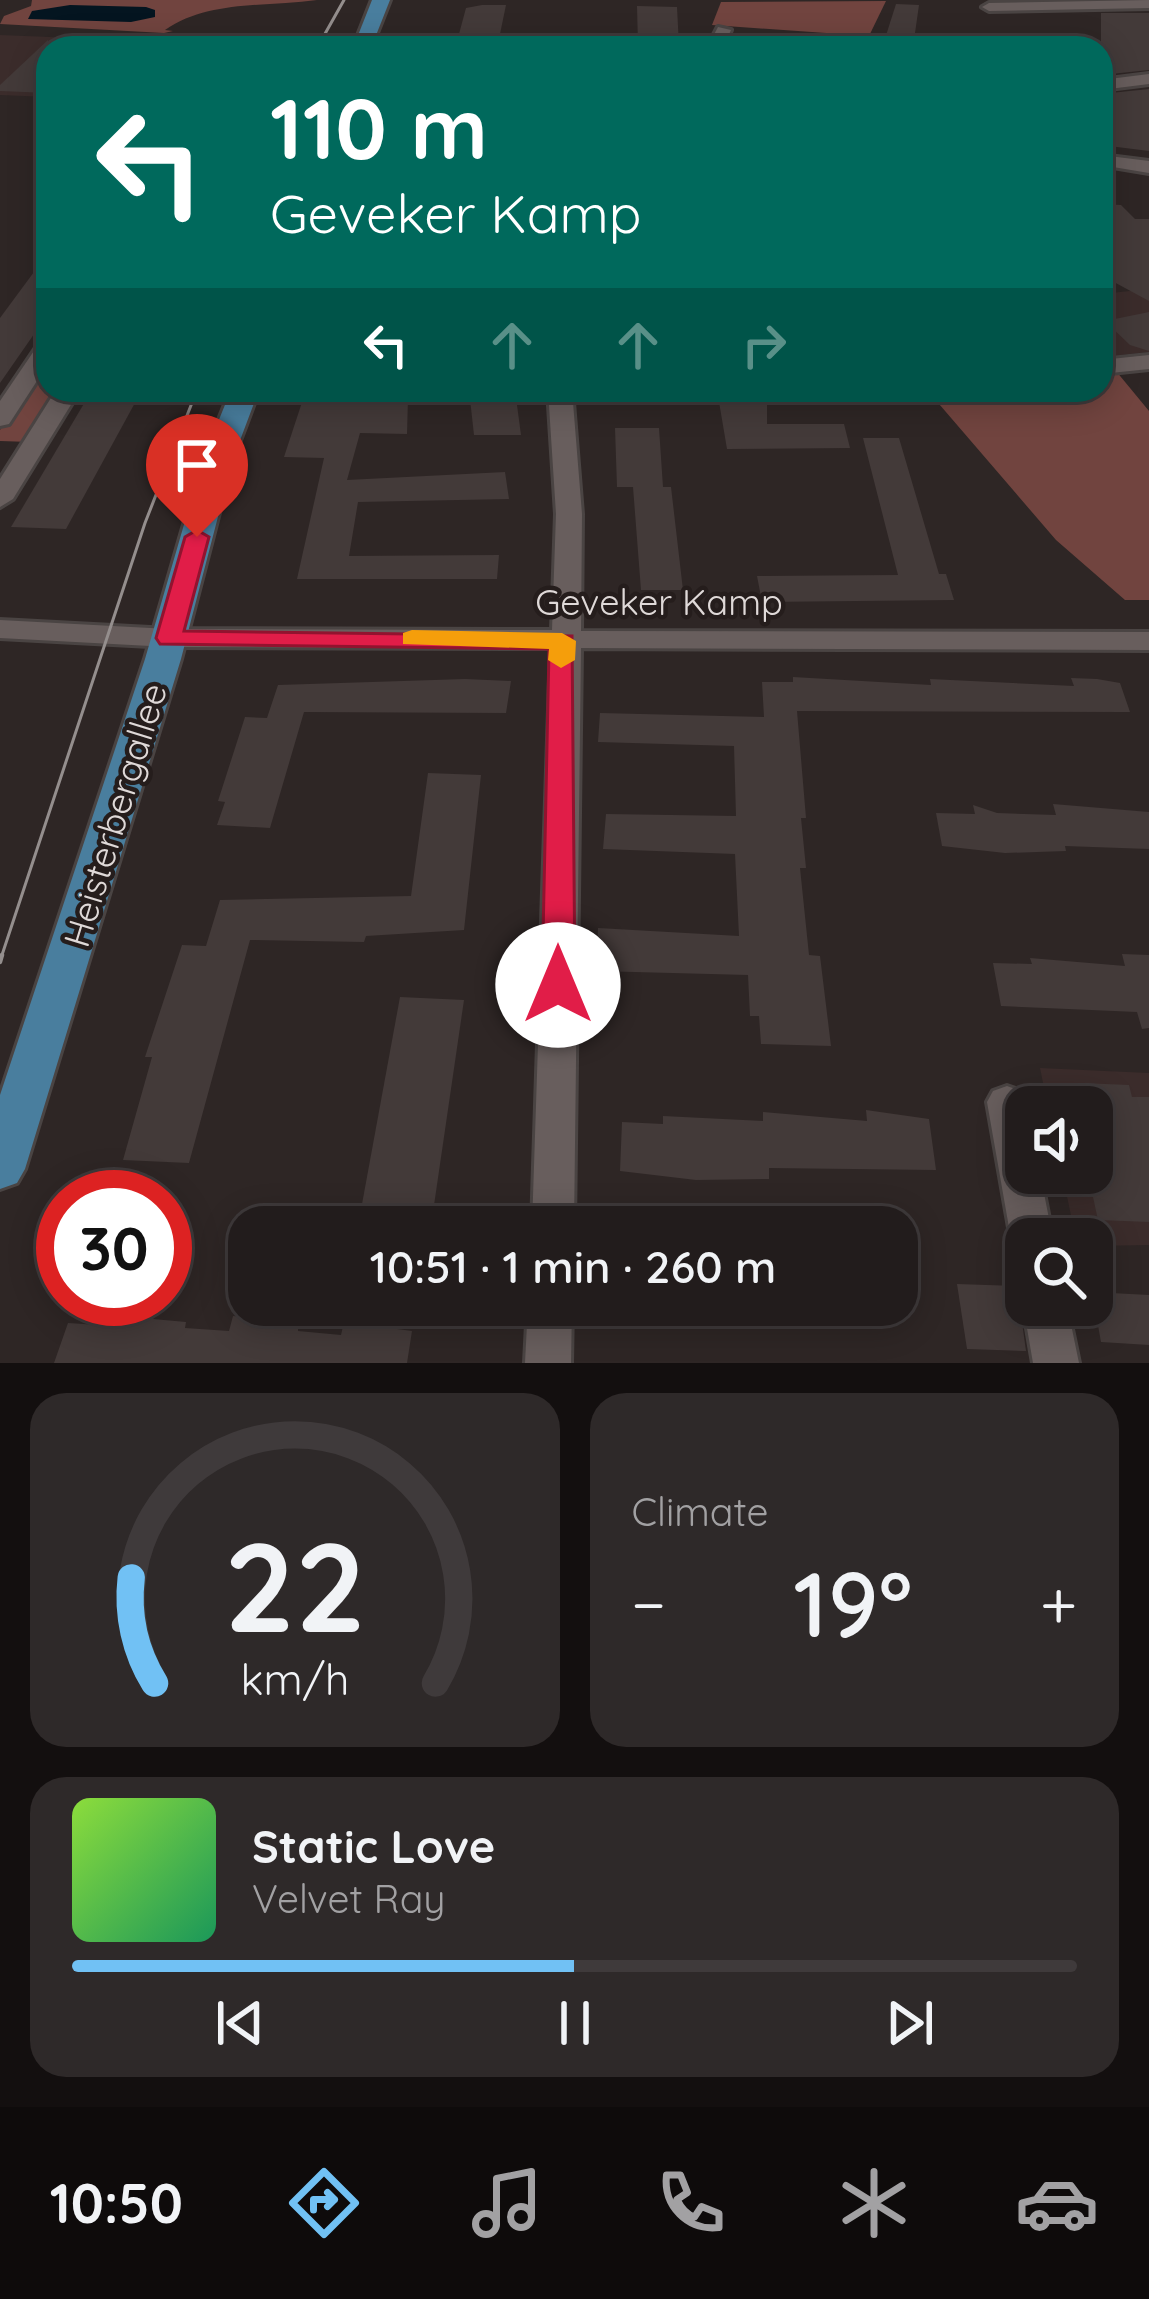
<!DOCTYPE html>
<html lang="en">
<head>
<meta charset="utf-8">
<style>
	body { margin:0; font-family:Quicksand,sans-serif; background:#2e2929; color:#f1f3f6; height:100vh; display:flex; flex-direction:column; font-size:45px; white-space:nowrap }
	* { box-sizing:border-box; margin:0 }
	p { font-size:39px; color:#a2a1a3 }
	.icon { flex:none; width:66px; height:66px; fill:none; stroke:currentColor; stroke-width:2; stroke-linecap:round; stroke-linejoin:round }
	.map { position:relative; height:1363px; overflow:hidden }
	.drawer { display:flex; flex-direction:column; gap:30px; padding:30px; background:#130f0f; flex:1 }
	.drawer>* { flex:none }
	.guide { position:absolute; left:36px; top:36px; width:1077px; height:366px; border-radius:36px; box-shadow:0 6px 30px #0003,0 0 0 3px #3f3a3b; background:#00695c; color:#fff; overflow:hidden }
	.controls { position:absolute; left:1005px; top:1086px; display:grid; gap:24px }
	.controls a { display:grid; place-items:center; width:108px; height:108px; border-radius:24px; background:#221c1c; box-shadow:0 6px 30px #0003,0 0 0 3px #3f3a3b; font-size:60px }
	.speed { position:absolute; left:36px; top:1170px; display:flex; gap:24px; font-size:60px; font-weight:700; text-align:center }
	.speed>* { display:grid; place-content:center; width:156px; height:156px; border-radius:50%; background:#221c1c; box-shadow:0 6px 30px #0003,0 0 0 3px #3f3a3b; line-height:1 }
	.speed .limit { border:18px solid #d22; background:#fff; color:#111 }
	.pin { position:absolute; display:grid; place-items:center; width:102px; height:102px; color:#fff; margin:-123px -51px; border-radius:50% 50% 50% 0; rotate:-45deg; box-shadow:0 0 12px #0007 }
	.pin .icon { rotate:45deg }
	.me { position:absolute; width:132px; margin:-66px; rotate:0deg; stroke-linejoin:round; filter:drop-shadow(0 0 9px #0008) }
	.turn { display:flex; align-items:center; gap:42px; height:252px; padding:0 36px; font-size:54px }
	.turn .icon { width:156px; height:156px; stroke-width:2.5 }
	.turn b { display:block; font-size:84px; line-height:102px }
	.lanes { display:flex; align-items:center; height:114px; padding:0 36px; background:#0003; justify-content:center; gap:60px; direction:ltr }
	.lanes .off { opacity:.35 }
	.big { font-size:90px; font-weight:600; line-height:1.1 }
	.drawer .tile { flex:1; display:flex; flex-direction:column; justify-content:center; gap:18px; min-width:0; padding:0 42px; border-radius:36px; background:#2e2929 }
	.drawer .dial { align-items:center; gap:0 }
	.dial svg { height:312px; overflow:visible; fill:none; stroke:#3f3a3b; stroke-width:7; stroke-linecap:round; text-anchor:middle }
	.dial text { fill:#f1f3f6; stroke:none }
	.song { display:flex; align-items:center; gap:36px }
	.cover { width:144px; height:144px; border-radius:18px; background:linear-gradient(135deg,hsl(90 70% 55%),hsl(150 70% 35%)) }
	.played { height:12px; border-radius:6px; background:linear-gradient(90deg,#71c1f4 50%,#3f3a3b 50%) }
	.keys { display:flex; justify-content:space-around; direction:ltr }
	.heat { display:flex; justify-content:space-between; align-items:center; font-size:66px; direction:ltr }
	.drawer .tiles { flex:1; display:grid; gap:30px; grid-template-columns:1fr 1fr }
	.tile:last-child { grid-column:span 2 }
	.trip { position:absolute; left:228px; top:1206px; width:690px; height:120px; border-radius:36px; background:#221c1c; box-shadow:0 6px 30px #0003,0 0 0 3px #3f3a3b; font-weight:600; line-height:120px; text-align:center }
	.tab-bar { display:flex; height:192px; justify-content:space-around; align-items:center; background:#0e0b0b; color:#a2a1a3 }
	.tab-bar .icon { width:84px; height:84px }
	.tab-bar .active { color:#71c1f4 }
	.tab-bar b { font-size:54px; color:#f1f3f6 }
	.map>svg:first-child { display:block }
</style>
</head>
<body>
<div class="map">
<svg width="1149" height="1363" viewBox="0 0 1149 1363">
	<rect width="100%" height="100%" fill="#2e2625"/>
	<g fill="#3b2c2b">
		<polygon points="0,35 301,47 48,48 48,97 0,95"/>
		<polygon points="1149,289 1149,352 1101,357 1101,294"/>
		<polygon points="1040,1068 1149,1073 1149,1245 1092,1246 1092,1239 1076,1239 1062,1173 1092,1173 1092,1107 1048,1107"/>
	</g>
	<g fill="#71443f">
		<path d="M 32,0 L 317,0 C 266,7 208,0 165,30 L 173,31 L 164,33 L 0,24 L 4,16 L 31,6 Z"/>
		<polygon points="886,1 869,36 712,25 721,2"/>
		<polygon points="48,357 48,390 62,390 30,442 0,441 0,430"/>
		<polygon points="1116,371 1149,411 1149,600 1125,600 1056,540 927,390 1101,390 1101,372"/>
	</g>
	<polygon fill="#041520" points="70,5 146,7 155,10 155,17 131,22 28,19 32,11"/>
	<g fill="#433a39">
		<polygon points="896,4 919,5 915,33 910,48 882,48"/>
		<polygon points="482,5 506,5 500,34 459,34 466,8"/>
		<polygon points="637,6 677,7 679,46 638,45"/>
		<polygon points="1101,13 1149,13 1149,70 1101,75"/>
		<polygon points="48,40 48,93 0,91 0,85"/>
		<polygon points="1149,89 1149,151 1101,145 1101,94"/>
		<polygon points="1101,204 1121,205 1135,219 1149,219 1149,301 1101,275"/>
		<polygon points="48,253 48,314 0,383 0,318"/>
		<polygon points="1149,312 1149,351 1130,345 1105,321"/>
		<polygon points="92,390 142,390 66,529 11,527"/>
		<polygon points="306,390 332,390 330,396 408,398 407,434 360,433 347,480 505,472 509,499 358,502 349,556 499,555 497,579 297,579 324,458 284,457"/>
		<polygon points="469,390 515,390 521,435 474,435"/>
		<polygon points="717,390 767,390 767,424 844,424 850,448 727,449"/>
		<polygon points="615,428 659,428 663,487 671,487 683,590 641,590 633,487 617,487"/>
		<polygon points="863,438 899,438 939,574 946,574 954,600 762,602 757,576 898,575"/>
		<polygon points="793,677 931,685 930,679 1074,686 1071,678 1097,679 1120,683 1130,712 797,711 806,818 801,818 806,868 800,868 809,955 820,956 831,1046 761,1044 759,1016 750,1016 748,975 596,971 598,928 739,936 735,854 603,849 606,814 736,816 734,746 598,742 600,713 764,717 762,682 793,682"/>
		<polygon points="465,679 511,681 506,713 304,712 270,828 217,825 225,802 218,801 245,717 267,718 278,685"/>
		<polygon points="428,773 481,775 464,930 366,936 364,942 250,940 189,1163 123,1160 152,1057 145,1057 182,945 206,946 220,900 411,896"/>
		<polygon points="1053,804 1149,812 1149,849 1065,846 1066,851 1005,853 942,846 936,813 975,814 973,805 997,813 1056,815"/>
		<polygon points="1122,954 1149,955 1149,1028 1142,1029 1137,1012 1001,1006 993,963 1032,964 1030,958 1125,966"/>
		<polygon points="400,997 464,1000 432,1219 360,1215"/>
		<polygon points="1082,1083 1129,1085 1132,1097 1149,1097 1149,1222 1098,1220 1093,1197 1085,1197 1080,1173 1092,1173 1092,1107"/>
		<polygon points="866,1110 929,1119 936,1170 769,1168 769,1179 696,1180 620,1171 622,1122 663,1124 663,1116 763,1121 763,1112 867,1121"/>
		<polygon points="957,1284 1017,1286 1026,1351 967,1349"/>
		<polygon points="1092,1292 1149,1295 1149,1345 1101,1342"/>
		<polygon points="604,1305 663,1305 663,1329 603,1326"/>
		<polygon points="119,1310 155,1313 153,1319 186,1322 185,1328 229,1331 233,1316 268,1319 267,1325 298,1327 298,1331 341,1335 344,1322 412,1331 407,1363 54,1363 68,1323 114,1326"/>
	</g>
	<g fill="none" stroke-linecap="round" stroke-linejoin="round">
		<g stroke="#4a4443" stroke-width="6">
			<g id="minor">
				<polygon points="1149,0 1149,8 989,11 982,7 989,3"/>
				<polygon points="718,27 731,30 723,48 707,48"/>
				<polygon points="1149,74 1149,84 1101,90 1101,80"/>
				<polygon points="1101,155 1149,161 1149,173 1101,165"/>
				<polygon points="48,340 48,364 9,424 0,426 0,401 40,342"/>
				<polygon points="1149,355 1149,369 1101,374 1101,360"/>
				<polygon points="56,390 80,390 13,499 0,507 0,479"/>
				<polygon points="548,390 572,390 582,514 581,631 1149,632 1149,650 581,648 574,1227 532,1227 551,648 169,647 0,638 0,620 169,629 552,630 556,514"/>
				<polygon points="1007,1086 1021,1091 1028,1107 1026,1173 1040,1173 1053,1239 1026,1239 1026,1255 1017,1252 1011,1239 987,1102 993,1091"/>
				<polygon points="1026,1299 1026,1305 1067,1305 1079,1363 1033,1363 1023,1305"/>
				<polygon points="528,1305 572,1305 571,1363 525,1363"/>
			</g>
		</g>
		<g stroke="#4a4443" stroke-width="6">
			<g id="major">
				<polygon points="372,0 390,0 371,48 353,48"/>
				<polygon points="231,390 259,390 233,459 181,659 25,1169 17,1183 0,1189 0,1095 145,659 203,459"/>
			</g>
		</g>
		<use href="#minor" fill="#685e5d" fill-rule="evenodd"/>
		<use href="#major" fill="#497e9e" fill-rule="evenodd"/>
		<g stroke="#948e8d" stroke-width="3">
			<polyline points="317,48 344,0"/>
			<polyline points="1,958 145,523 197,390"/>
		</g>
		<polyline stroke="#948e8d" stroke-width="4.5" points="0,962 2,955"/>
	</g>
	<polygon fill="#e11d48" stroke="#92132f" stroke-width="3" points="197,530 209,537 184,631 572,636 575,985 570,993 558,997 542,985 549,649 160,644 156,638 185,537"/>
	<polygon fill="#f59e0b" points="412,630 562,633 576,641 575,660 561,668 548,660 549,649 403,644 403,633"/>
	<g text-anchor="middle" stroke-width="9" stroke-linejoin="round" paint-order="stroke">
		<g font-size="36" fill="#dfd9d8" stroke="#251d1c">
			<text x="659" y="615">Geveker Kamp</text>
			<text transform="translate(115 815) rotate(-73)" y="13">Heisterbergallee</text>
		</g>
	</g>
</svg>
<div class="controls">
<a><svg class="icon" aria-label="sound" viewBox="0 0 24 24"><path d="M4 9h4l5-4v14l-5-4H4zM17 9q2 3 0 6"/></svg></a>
<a><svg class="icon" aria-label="search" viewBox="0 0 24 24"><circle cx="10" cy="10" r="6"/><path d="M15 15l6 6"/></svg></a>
</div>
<div class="speed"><div class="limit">30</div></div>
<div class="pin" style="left:197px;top:537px;background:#d93025"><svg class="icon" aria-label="arrive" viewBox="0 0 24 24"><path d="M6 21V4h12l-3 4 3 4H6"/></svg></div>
<svg class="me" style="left:558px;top:985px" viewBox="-20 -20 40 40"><circle r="19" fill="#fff"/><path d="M0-13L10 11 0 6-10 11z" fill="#e11d48"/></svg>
<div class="trip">10:51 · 1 min · 260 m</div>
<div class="guide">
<div class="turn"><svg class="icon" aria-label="left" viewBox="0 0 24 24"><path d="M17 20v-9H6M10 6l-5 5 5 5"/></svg><div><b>110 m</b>Geveker Kamp</div></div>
<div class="lanes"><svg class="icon" aria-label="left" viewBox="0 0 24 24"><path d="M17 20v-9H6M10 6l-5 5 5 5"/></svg><svg class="icon off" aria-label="ahead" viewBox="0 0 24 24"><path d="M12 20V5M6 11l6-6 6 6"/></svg><svg class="icon off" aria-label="ahead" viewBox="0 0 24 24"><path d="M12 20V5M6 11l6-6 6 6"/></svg><svg class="icon off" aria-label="right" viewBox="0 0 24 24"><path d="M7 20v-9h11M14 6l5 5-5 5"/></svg></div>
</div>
</div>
<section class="drawer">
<div class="tiles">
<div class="tile dial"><svg viewBox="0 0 100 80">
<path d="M14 69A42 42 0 1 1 86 69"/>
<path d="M14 69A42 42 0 0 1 8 42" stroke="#71c1f4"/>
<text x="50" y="56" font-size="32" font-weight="700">22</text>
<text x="50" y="72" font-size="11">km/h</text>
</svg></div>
<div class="tile"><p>Climate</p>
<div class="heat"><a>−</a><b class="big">19°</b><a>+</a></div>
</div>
<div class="tile">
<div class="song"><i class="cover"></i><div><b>Static Love</b><p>Velvet Ray</p></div></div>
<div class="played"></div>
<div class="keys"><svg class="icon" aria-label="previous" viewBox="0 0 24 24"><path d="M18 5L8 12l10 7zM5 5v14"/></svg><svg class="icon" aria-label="pause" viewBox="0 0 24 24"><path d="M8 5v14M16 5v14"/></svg><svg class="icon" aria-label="next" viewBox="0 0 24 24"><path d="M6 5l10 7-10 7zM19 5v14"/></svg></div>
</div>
</div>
</section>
<nav class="tab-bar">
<b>10:50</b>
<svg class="icon active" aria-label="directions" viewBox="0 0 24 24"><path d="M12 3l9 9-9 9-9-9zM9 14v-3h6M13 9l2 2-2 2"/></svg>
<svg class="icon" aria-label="music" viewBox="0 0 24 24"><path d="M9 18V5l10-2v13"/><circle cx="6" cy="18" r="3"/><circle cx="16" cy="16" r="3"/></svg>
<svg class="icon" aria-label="phone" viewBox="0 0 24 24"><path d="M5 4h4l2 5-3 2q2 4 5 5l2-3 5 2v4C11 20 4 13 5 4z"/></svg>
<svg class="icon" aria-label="climate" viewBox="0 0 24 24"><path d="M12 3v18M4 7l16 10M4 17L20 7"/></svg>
<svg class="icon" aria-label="car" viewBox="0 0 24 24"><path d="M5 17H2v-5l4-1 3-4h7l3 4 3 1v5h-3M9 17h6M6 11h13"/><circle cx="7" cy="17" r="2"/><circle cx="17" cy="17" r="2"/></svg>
</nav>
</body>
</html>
